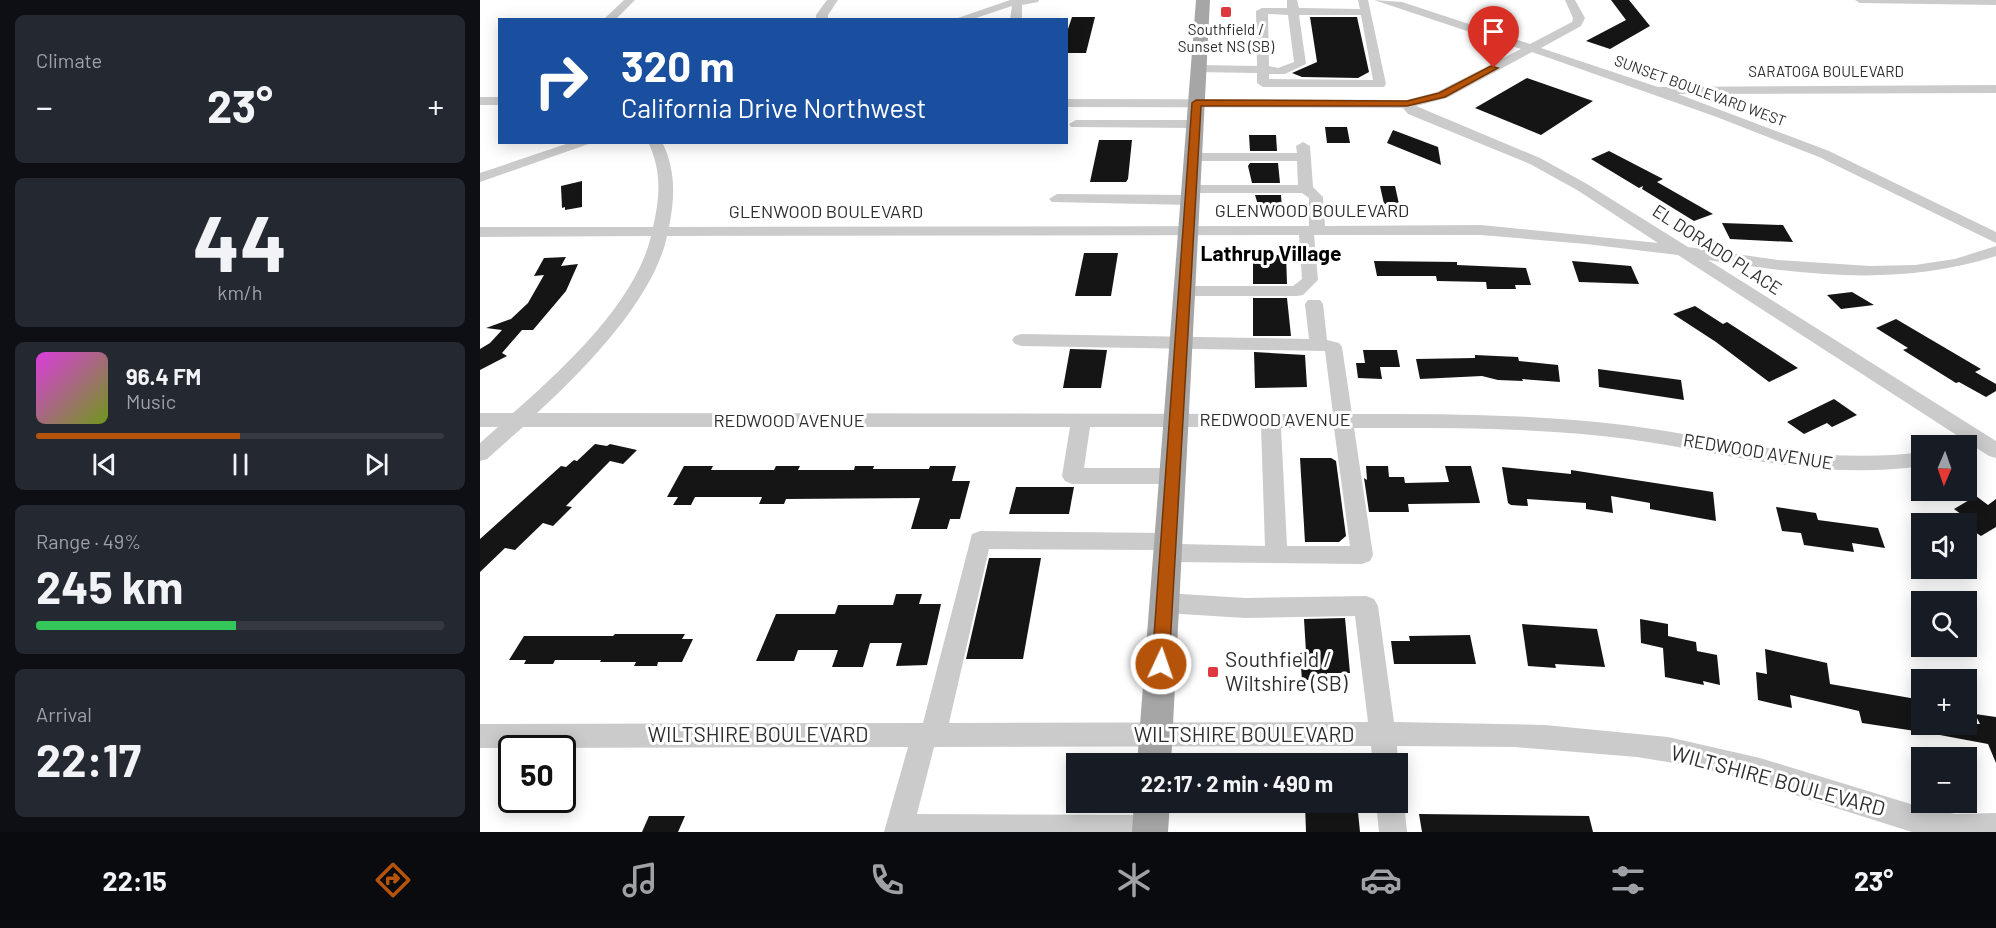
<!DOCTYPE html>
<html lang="en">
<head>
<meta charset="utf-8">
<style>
	body { margin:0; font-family:Barlow,sans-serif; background:#242831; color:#f1f3f6; height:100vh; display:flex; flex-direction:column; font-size:22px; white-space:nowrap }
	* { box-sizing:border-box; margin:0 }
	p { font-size:20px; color:#9ea1a6 }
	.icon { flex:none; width:33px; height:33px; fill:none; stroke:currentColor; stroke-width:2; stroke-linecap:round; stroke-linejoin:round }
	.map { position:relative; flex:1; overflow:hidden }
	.sheet { display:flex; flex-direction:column; gap:15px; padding:15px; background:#0d0f14; width:480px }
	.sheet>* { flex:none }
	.top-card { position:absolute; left:18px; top:18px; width:570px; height:126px; border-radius:0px; box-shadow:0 3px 15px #0003; background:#1a4fa0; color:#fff; overflow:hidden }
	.needle { width:39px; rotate:182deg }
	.fabs { position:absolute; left:1431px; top:435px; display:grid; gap:12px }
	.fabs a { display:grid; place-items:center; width:66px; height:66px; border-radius:0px; background:#171b24; box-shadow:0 3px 15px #0003; font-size:30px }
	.speed { position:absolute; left:18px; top:735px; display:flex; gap:12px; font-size:30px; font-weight:700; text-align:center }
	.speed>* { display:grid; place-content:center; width:78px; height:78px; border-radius:50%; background:#171b24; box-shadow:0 3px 15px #0003; line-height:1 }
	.speed .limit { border:3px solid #111; border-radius:9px; background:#fff; color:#111 }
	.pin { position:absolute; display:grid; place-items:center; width:51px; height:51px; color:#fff; margin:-62px -26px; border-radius:50% 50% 50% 0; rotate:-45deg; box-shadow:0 0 6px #0007 }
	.pin .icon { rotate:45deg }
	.me { position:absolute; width:66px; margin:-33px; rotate:3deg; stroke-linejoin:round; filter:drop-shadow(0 0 4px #0008) }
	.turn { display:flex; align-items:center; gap:21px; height:126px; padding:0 24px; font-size:27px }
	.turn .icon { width:78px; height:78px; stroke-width:2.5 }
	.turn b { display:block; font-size:42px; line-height:51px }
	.big { font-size:45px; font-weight:700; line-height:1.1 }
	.sheet .widget { flex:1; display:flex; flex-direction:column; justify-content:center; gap:9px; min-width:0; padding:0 21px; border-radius:9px; background:#242831 }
	.sheet .dial { align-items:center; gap:0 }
	.dial b { font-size:78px; line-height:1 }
	.song { display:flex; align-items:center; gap:18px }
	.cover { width:72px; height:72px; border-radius:9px; background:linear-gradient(135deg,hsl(300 70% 55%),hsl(80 70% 35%)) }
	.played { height:6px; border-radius:3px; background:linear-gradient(90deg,#b45309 50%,#363941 50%) }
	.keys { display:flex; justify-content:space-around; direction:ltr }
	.heat { display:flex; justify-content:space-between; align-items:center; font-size:33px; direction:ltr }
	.charge { height:9px; border-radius:4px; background:linear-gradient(90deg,#34c759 49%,#363941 0) }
	.trip { position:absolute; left:586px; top:753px; width:342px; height:60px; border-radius:0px; background:#171b24; box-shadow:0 3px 15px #0003; font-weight:700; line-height:60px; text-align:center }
	.menu { display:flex; height:96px; justify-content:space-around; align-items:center; background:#090b0e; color:#9ea1a6 }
	.menu .icon { width:42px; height:42px }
	.menu .current { color:#b45309 }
	.menu b { font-size:27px; color:#f1f3f6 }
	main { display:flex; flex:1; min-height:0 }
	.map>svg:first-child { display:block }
</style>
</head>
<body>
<main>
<section class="sheet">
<div class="widget"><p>Climate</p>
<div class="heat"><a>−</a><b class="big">23°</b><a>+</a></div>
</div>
<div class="widget dial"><b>44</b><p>km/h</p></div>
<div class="widget">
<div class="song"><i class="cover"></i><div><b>96.4 FM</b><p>Music</p></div></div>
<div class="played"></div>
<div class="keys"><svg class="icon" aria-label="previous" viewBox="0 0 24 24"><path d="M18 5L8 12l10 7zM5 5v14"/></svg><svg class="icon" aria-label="pause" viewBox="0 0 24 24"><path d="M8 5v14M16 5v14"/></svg><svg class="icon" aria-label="next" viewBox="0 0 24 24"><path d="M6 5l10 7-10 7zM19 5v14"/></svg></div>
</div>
<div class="widget"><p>Range · 49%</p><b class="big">245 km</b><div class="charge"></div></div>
<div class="widget"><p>Arrival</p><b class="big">22:17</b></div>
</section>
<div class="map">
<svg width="1516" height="832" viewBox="0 0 1516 832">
	<rect width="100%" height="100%" fill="#fff"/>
	<g fill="#151515">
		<polygon points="1131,0 1149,0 1170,26 1130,49 1106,41 1146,20"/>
		<polygon points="592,17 615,17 606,53 586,53 586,35"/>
		<polygon points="830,17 877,17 889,72 878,78 822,77 812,73 837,62"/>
		<polygon points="1047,78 1113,101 1061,135 995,108"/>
		<polygon points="845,127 867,127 870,143 847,143"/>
		<polygon points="913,130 958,147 961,165 907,143"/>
		<polygon points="769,135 796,135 797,151 770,151"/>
		<polygon points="619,140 652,140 648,179 646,182 610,182"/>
		<polygon points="1129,151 1183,179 1177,182 1233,214 1214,221 1162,189 1163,186 1159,188 1111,159"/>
		<polygon points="770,163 798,163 800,183 772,183 768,166"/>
		<polygon points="102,181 102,207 85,210 85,207 82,208 81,186"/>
		<polygon points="900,186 915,186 919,204 904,204"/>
		<polygon points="775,195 801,195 802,209 779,208"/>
		<polygon points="1242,223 1303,225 1313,242 1250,239"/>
		<polygon points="604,253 638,253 631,296 595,296"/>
		<polygon points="773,255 806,255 807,284 773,284"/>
		<polygon points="86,257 81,266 98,264 86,291 53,330 42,330 22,353 27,356 0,370 0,349 10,343 22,330 6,328 31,319 48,303 64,275 54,276 64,258"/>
		<polygon points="894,261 977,262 977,265 1046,268 1051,285 1035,285 1036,289 1007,289 1006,282 957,281 956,276 897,276"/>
		<polygon points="1092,261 1151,266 1159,284 1099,282"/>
		<polygon points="1372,292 1394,305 1361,309 1347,295"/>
		<polygon points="773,298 807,298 811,336 773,336"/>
		<polygon points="1215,306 1243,324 1247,322 1318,368 1289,382 1236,342 1193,314"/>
		<polygon points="1416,319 1501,369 1495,372 1516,384 1516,391 1506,397 1479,382 1476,383 1423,350 1428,348 1396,328"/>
		<polygon points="590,349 627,350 621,388 583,388"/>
		<polygon points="883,350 917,350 920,367 900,367 902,379 878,378 876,363 885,363"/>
		<polygon points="774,352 825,355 827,387 775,388"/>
		<polygon points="995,355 1038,357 1039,361 1078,365 1080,382 1042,379 1043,381 1018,380 1002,376 940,379 936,359 995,358"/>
		<polygon points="1118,369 1201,380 1204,400 1119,387"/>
		<polygon points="1354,399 1377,415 1352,427 1347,423 1324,434 1307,422"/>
		<polygon points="115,444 127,446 130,444 157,450 143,464 130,461 86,506 92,507 73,526 63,523 35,550 25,548 0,572 0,539 81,466 86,467 94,460 97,461"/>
		<polygon points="820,458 851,458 856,461 866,536 859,542 825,542"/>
		<polygon points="204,466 233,466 231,470 294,470 296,466 320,466 318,470 374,470 375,466 394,466 393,469 449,469 450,466 476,466 472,481 490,481 480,519 470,519 467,529 431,529 440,498 306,499 304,504 279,504 282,497 215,497 211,505 193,505 198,497 187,497"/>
		<polygon points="886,466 908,466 909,477 924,477 925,483 969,482 965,466 991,466 1000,503 928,504 929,512 889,512 884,478 887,480"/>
		<polygon points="1022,467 1091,474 1091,470 1233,492 1236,521 1170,509 1170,503 1131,496 1133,513 1106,509 1106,503 1047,499 1048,506 1031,505 1028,503"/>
		<polygon points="536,487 594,487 589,514 529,514"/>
		<polygon points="1496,496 1508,505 1516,499 1516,527 1501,536 1486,526 1486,524 1479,520 1485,517 1474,509"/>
		<polygon points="1296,507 1336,513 1338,520 1398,528 1405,548 1372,543 1374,552 1324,545 1321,533 1302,531"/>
		<polygon points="509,558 561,558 543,659 486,659"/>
		<polygon points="416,594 442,594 439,604 461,604 447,665 416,666 422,643 390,643 383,667 352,667 358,650 318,650 314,661 276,661 296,614 355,614 358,605 413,605"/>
		<polygon points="865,618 870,673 847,673 847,680 822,680 820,653 826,652 824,619"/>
		<polygon points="1160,619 1188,624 1188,636 1216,642 1217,651 1237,655 1240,685 1223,681 1224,685 1185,677 1183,648 1161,643"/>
		<polygon points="1042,624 1117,629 1125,667 1075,664 1076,668 1048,666"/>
		<polygon points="135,634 205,634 202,639 213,639 202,662 178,662 177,666 154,666 156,662 120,662 121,660 75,660 73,664 44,664 46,660 29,660 44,636 133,636"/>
		<polygon points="990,635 996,664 914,664 911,641 930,641 929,636"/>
		<polygon points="1285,649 1347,663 1350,684 1442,700 1442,732 1382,723 1379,711 1310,695 1312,708 1278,700 1276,672 1287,674"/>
		<polygon points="1495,714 1516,717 1516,763 1508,744 1449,733 1450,724 1500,724"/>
		<polygon points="859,802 877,802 880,832 826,832 825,804"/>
		<polygon points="939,814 1109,816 1113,832 942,832"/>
		<polygon points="169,816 205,816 198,832 162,832"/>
	</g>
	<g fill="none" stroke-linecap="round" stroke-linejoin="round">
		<g fill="#cbcbcb" fill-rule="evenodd">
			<polygon points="144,0 155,0 135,20 123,20"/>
			<polygon points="347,0 358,0 348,15 348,20 336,20 336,15"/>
			<polygon points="530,0 559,0 558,2 542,5 542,20 530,20 532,6 490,20 472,20"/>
			<path d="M 807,0 L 817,0 L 819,8 L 880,9 L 878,0 L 888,0 L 906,84 L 904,87 L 783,87 L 777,83 L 777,73 L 715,72 L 713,69 L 715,66 L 719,65 L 777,66 L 776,11 L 782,8 L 807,8 ZM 788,14 L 808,15 L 814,62 L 798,68 L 789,66 ZM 819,15 L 881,15 L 893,80 L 789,79 L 789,74 L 805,74 L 826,64 Z"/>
			<path d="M 894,0 L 922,2 L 1050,44 L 1092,22 L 1093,18 L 1085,0 L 1095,0 L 1105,18 L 1101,26 L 1061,48 L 1178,87 L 1516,85 L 1516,93 L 1198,94 L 1349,151 L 1516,232 L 1516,243 L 1339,157 L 1234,116 L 1052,52 L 967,98 L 936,106 L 1060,158 L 1107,184 L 1208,247 L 1298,260 L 1390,266 L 1435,265 L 1475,259 L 1516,246 L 1516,256 C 1419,287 1326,275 1228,260 L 1516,441 L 1516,458 L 1509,456 L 1198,255 L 1106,244 L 1001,235 L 834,235 L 838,280 L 823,295 L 817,296 L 705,296 L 699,295 L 697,291 L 699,287 L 705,286 L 813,286 L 822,279 L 819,235 L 187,236 C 174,299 103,371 57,413 L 853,414 L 845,351 L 541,346 L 535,344 L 532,340 L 535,336 L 541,334 L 829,339 L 825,304 L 828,300 L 840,300 L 843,304 L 847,340 L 859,343 L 862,347 L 872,414 C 963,414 1054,414 1144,425 C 1246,438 1338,466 1442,452 L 1442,466 C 1339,481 1248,453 1148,439 C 1057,427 966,428 874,428 L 893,555 L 890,561 L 882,564 L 688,562 L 680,559 L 677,553 L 678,550 L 509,549 L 469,723 L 888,722 L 875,616 L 765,618 L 685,613 L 677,610 L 673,603 L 677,596 L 685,593 L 765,598 L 886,596 L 894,599 L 898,606 L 914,722 L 1065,725 L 1188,737 L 1280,758 L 1447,809 L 1476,814 L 1516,813 L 1516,832 L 1432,832 L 1264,779 L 1218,767 L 1157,757 L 1035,747 L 917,746 L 918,767 L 918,764 L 893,764 L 891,746 L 454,747 L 437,814 L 671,815 L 681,819 L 685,829 L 684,832 L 404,832 L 428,747 L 0,748 L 0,724 L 443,723 L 492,534 L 500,531 L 689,533 L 697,536 L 700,542 L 699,544 L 785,546 L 781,427 L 610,427 L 604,468 L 693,468 L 700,471 L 703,476 L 700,481 L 693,484 L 592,484 L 585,481 L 582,476 L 590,427 L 43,427 L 7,459 L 0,461 L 0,443 L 18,427 L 0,427 L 0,413 L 33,413 C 82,370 156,302 171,236 L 0,237 L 0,227 L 173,227 C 180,197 182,171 168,142 L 182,142 C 196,170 195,197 189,227 L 829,226 L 829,198 L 822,193 L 711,193 L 704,189 L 711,185 L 818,185 L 817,161 L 713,161 L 706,157 L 713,153 L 817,153 L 816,146 L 823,142 L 830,146 L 833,187 L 843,197 L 845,226 L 1001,225 L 1178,243 L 1097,190 L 1050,164 L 928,114 L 923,108 L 586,107 L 586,99 L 927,100 L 957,92 L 1041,49 ZM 801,428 L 854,428 L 870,546 L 807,546 Z"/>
			<polygon points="1375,0 1516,0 1516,5 1380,3"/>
			<rect x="0" y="97" width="20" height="8"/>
			<polygon points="596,120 715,120 722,124 715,128 591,127 589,124"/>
			<polygon points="92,142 114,142 0,182 0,173"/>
			<polygon points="577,194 711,195 719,200 711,205 572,202 569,199"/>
			<polygon points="918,792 924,802 927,832 899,832 896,802 918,802"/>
		</g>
		<g fill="#a6a6a6" fill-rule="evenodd">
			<polygon points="716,0 730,0 691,764 657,764"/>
			<polygon points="654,802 690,802 688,832 652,832"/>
		</g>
	</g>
	<polygon fill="#b45309" stroke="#753606" stroke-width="1.5" points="1011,66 1018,68 965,97 927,106 721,106 689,664 687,669 681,671 675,669 672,664 712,103 716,100 927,101 959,93"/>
	<g fill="#dd393f" stroke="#fff" stroke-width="2">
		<rect x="740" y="6" width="12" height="12" rx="3"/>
		<rect x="727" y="666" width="12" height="12" rx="3"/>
	</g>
	<g text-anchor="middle" stroke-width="6" stroke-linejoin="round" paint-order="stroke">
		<g font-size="15" fill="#2e2e2e" stroke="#fff">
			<text x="746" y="35">Southfield /<tspan x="746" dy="17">Sunset NS (SB)</tspan></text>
		</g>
		<g font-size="15" fill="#2e2e2e" stroke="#fff">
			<text x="1346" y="77">SARATOGA BOULEVARD</text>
			<text transform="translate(1220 91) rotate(20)" y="5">SUNSET BOULEVARD WEST</text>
		</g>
		<g font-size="18" fill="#2e2e2e" stroke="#fff">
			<text x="832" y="217">GLENWOOD BOULEVARD</text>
			<text x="346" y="218">GLENWOOD BOULEVARD</text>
			<text transform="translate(1237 250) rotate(33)" y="6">EL DORADO PLACE</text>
			<text x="795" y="426">REDWOOD AVENUE</text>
			<text x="309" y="427">REDWOOD AVENUE</text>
			<text transform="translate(1278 452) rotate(9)" y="6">REDWOOD AVENUE</text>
		</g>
		<g font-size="21" font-weight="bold" fill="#000" stroke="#fff">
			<text x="791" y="261">Lathrup Village</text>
		</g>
		<g font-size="21" fill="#2e2e2e" stroke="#fff" text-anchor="start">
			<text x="745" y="667">Southfield /<tspan x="745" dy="24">Wiltshire (SB)</tspan></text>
		</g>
		<g font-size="21" fill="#2e2e2e" stroke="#fff">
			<text x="278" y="742">WILTSHIRE BOULEVARD</text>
			<text x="764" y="742">WILTSHIRE BOULEVARD</text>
			<text transform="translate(1298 781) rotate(15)" y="7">WILTSHIRE BOULEVARD</text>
		</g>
	</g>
</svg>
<div class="fabs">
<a><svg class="needle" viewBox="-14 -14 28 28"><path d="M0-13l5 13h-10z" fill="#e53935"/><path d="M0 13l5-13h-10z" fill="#9ea1a6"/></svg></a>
<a><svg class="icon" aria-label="sound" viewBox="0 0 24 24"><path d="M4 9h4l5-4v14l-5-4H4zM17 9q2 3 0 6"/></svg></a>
<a><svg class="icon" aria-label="search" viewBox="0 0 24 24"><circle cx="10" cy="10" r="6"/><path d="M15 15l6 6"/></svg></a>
<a>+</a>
<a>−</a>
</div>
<div class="speed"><div class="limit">50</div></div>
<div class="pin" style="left:1014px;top:68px;background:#d93025"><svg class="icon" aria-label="arrive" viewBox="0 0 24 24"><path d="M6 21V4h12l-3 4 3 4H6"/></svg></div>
<svg class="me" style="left:681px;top:664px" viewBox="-20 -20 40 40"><circle r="17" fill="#b45309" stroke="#fff" stroke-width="3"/><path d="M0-11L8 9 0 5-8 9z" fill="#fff"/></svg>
<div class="trip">22:17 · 2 min · 490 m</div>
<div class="top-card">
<div class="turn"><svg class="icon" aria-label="right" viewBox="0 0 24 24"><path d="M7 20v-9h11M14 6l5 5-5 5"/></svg><div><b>320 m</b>California Drive Northwest</div></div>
</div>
</div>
</main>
<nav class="menu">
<b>22:15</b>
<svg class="icon current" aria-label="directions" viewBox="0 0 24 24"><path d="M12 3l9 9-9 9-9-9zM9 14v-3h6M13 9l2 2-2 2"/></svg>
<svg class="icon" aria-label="music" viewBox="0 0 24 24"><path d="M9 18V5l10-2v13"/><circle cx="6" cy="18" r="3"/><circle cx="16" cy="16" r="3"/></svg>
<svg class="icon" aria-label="phone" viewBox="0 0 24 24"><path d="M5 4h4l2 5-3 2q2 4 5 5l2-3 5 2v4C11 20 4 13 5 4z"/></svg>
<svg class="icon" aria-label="climate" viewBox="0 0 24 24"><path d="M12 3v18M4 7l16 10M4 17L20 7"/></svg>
<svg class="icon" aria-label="car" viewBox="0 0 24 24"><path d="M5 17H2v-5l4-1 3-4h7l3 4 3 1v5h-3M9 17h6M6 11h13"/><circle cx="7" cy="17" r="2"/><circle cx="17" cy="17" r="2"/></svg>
<svg class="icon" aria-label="filters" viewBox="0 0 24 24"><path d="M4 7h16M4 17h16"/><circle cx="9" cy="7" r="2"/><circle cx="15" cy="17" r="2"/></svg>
<b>23°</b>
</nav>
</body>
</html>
